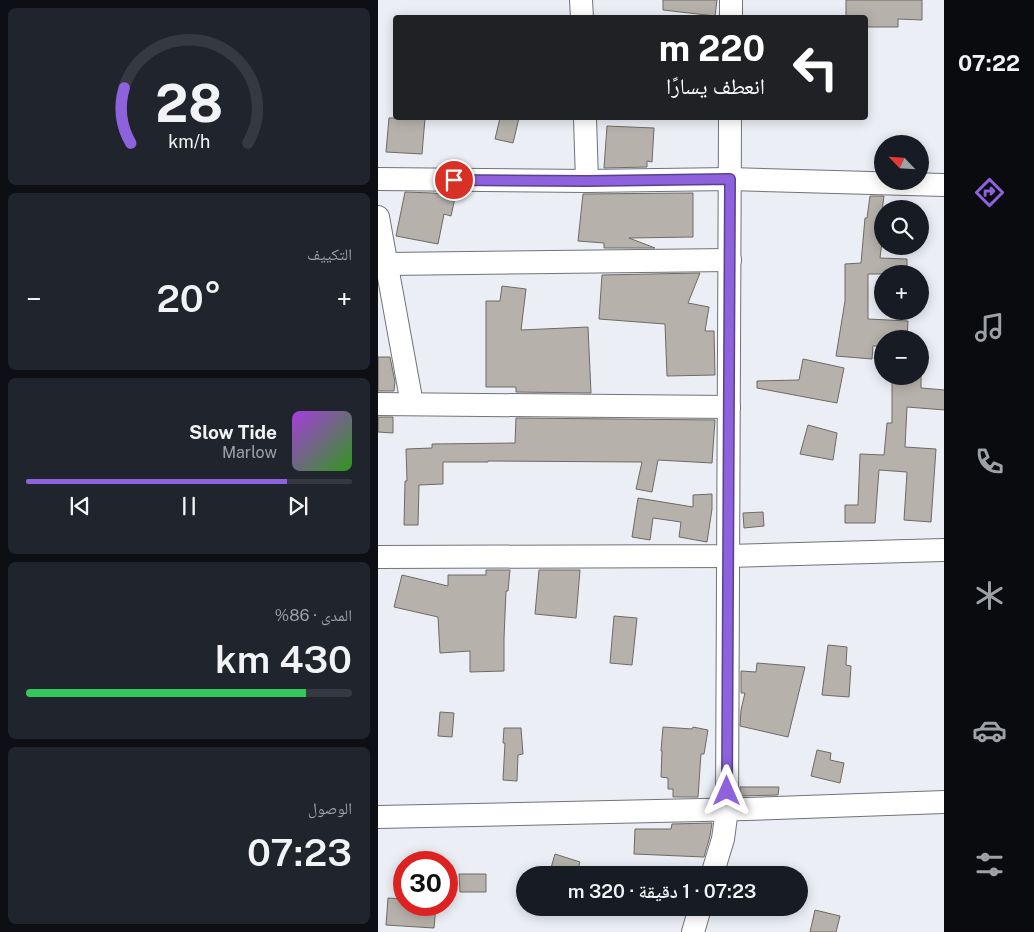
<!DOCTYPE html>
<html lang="ar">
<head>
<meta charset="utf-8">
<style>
	body { margin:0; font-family:"Public Sans","Noto Naskh Arabic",sans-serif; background:#20242c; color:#f1f3f6; direction:rtl; height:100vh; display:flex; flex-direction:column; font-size:19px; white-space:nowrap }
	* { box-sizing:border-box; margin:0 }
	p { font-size:16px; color:#9ea1a6 }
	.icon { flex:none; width:28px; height:28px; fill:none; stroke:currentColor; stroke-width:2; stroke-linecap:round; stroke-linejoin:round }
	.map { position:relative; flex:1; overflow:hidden; direction:ltr }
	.details { display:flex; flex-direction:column; gap:8px; padding:8px; background:#0d0f14; width:378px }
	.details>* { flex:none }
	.hud { position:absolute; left:15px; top:15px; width:475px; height:105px; border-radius:5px; box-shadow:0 2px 12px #0003; direction:rtl; background:#202124; color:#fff; overflow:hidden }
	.needle { width:32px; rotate:295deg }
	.tools { position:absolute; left:496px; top:135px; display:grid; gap:10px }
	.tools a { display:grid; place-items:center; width:55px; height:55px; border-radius:50%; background:#171b24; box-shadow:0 2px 12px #0003; font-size:25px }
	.speed { position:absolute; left:15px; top:851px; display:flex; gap:10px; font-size:25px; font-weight:700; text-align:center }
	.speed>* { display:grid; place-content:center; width:65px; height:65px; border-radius:50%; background:#171b24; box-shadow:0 2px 12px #0003; line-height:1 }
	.speed .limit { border:8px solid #d22; background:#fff; color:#111 }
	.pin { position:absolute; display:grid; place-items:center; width:42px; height:42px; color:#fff; margin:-21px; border:2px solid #fff; border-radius:50%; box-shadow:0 1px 5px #0007 }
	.me { position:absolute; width:55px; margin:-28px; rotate:0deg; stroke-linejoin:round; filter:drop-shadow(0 0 4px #0008) }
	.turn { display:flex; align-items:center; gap:18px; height:105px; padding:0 20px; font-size:22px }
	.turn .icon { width:65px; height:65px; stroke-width:2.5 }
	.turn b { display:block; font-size:35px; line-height:42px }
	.big { font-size:38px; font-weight:600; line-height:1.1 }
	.details .card { flex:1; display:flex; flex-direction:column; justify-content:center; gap:8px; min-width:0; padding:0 18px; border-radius:8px; background:#20242c }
	.details .dial { align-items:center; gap:0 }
	.dial svg { height:130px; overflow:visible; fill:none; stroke:#363941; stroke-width:7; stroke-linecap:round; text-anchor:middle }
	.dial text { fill:#f1f3f6; stroke:none }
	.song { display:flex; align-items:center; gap:15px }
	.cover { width:60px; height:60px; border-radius:8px; background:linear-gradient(135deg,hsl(280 70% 55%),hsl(110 70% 35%)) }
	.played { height:5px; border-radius:2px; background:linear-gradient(90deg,#8d62dc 80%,#363941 80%) }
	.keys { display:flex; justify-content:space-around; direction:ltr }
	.heat { display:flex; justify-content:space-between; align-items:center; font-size:28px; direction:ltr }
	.charge { height:8px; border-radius:4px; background:linear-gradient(90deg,#34c759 86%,#363941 0) }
	.trip { position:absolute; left:138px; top:866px; width:292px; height:50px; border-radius:25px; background:#171b24; box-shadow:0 2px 12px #0003; font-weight:600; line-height:50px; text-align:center; direction:rtl }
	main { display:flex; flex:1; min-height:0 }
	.tabs { display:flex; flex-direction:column; width:90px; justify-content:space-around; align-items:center; background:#090b0e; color:#9ea1a6 }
	.tabs .icon { width:35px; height:35px }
	.tabs .current { color:#8d62dc }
	.tabs b { font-size:22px; color:#f1f3f6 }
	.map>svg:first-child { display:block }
</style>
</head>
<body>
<main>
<nav class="tabs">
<b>07:22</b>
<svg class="icon current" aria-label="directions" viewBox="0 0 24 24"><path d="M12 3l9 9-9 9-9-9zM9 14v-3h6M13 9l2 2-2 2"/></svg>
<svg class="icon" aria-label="music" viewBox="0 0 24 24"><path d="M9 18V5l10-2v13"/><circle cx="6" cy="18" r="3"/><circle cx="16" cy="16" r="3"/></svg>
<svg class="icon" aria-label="phone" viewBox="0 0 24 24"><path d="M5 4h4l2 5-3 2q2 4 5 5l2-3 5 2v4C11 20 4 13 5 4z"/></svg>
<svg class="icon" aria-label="climate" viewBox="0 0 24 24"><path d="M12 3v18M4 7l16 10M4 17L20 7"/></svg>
<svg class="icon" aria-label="car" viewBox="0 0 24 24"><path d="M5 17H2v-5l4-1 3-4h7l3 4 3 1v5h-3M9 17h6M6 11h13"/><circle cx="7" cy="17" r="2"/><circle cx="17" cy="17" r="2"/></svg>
<svg class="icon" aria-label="filters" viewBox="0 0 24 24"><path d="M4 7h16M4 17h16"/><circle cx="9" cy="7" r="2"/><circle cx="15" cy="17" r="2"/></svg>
</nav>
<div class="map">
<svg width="567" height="932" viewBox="0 0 567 932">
	<rect width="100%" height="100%" fill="#ebeef5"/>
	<g fill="#b6b1ab" stroke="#6e6a64">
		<polygon points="285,0 339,0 337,16 285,10"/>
		<polygon points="468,0 544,0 544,20 520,19 520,27 488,27 488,18 468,18"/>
		<polygon points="11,118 47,118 44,154 8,152"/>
		<polygon points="122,118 141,118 135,143 117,139"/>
		<polygon points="229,126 276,128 274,162 269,161 269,167 226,168"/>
		<polygon points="27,192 55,193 62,194 62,193 78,193 73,216 66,214 60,244 18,236"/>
		<polygon points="315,193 315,237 251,238 277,248 226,248 226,243 200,241 205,194"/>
		<polygon points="492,196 506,196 501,234 505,234 502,258 529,259 529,274 490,274 490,319 530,321 529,339 505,339 505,346 495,346 494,359 458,356 467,301 467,264 483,263 487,218 489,218"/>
		<polygon points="322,273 310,303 331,307 327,331 336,331 337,375 289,376 287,324 221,319 224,275"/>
		<polygon points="124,286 148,289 143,330 210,327 213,393 138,392 138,387 108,387 108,301 122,301"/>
		<polygon points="0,357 12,357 17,382 16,391 0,391"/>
		<polygon points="425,359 466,368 459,403 379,388 379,381 421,380"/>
		<polygon points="514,376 543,376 543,388 567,390 567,410 529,407 527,447 558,449 553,522 526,520 529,472 501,470 497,523 467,523 467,505 480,505 482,454 506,455 509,423 514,423"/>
		<polygon points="0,417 15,417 15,433 0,432"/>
		<polygon points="138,418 337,420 334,463 280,460 274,492 258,489 264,462 110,461 110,462 65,462 65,484 41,485 40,525 26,525 27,481 29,481 28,449 54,448 54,444 137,443"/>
		<polygon points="430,425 459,433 455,460 422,454"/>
		<polygon points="334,494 334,509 329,542 301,537 303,522 275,518 272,540 254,537 260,498 315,507 315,495"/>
		<polygon points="385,512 386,526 366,528 365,513"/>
		<polygon points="108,570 132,570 130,591 128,591 126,638 126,671 92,672 92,651 62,653 60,617 16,607 24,575 70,586 70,575 108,575"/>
		<polygon points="161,570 202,570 198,618 157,614"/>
		<polygon points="236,616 259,618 254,665 232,663"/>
		<polygon points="450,645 469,647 468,665 473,666 471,697 444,695"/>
		<polygon points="379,663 427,667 410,737 362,726 363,710 367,693 363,693 363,671 378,672"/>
		<polygon points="62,712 76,713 74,737 60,736"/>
		<polygon points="285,727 314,729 315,727 330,730 326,754 323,754 320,797 295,797 295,789 290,789 290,778 283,777 284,751 283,751"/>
		<polygon points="126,728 143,728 145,754 140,755 139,781 125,780 127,743 125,743"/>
		<polygon points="439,750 453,753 452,760 466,763 462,783 433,776"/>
		<polygon points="362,787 401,787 400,795 362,796"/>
		<polygon points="334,823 332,836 326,857 256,854 257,829 293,829 294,824"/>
		<polygon points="177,854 202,862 198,875 171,875"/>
		<polygon points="81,874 108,874 108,892 82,892"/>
		<polygon points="10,898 26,899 26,905 58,905 56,928 8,925"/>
		<polygon points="437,910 462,916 458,932 432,932"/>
	</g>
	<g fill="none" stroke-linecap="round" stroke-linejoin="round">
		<g stroke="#707379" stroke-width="24">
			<g id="street">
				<polyline points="203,0 204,18"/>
				<polyline points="353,18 353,0"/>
				<polyline points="207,118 209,181"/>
				<polyline points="0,179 209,181 352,179 567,185"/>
				<polyline points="0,217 34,404"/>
				<polyline points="9,264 352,260"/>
				<polyline points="0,404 351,407"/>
				<polyline points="0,557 350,556 567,550"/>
				<polyline points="0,817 369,809 567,802"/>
				<polyline points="334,875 345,839 349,809 352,118"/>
				<polyline points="315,932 322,908"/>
			</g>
		</g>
		<use href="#street" stroke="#fff" stroke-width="22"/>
	</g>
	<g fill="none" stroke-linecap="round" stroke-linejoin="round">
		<g stroke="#5c408f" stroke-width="12">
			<polyline id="route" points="76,180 209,181 352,179 349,791"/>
		</g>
		<use href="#route" stroke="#8d62dc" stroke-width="9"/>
	</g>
</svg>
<div class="tools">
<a><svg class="needle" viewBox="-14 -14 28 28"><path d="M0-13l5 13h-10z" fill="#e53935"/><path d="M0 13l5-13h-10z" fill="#9ea1a6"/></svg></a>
<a><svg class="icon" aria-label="search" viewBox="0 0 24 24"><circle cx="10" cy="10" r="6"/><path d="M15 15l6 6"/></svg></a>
<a>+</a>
<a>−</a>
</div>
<div class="speed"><div class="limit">30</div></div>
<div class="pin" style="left:76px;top:180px;background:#d93025"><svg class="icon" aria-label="arrive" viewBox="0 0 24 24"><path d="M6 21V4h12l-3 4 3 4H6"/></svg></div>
<svg class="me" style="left:349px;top:791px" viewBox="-20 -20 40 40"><path d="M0-17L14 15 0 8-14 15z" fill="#8d62dc" stroke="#fff" stroke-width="4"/></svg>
<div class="trip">07:23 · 1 دقيقة · 320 m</div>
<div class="hud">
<div class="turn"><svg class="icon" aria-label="left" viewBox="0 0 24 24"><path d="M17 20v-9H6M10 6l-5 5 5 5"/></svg><div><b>220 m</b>انعطف يسارًا</div></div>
</div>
</div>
<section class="details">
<div class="card dial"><svg viewBox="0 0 100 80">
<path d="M14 69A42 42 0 1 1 86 69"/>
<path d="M14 69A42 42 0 0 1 10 35" stroke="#8d62dc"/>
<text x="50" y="56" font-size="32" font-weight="700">28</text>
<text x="50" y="72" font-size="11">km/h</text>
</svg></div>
<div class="card"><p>التكييف</p>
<div class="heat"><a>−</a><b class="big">20°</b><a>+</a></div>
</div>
<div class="card">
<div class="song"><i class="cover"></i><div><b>Slow Tide</b><p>Marlow</p></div></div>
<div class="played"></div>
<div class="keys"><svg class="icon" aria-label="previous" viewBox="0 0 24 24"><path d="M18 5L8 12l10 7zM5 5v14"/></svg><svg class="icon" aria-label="pause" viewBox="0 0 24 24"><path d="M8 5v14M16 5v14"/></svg><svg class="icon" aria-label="next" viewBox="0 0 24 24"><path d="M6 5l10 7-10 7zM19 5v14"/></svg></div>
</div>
<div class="card"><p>المدى · 86%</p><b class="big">430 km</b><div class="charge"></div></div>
<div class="card"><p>الوصول</p><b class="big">07:23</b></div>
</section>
</main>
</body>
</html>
